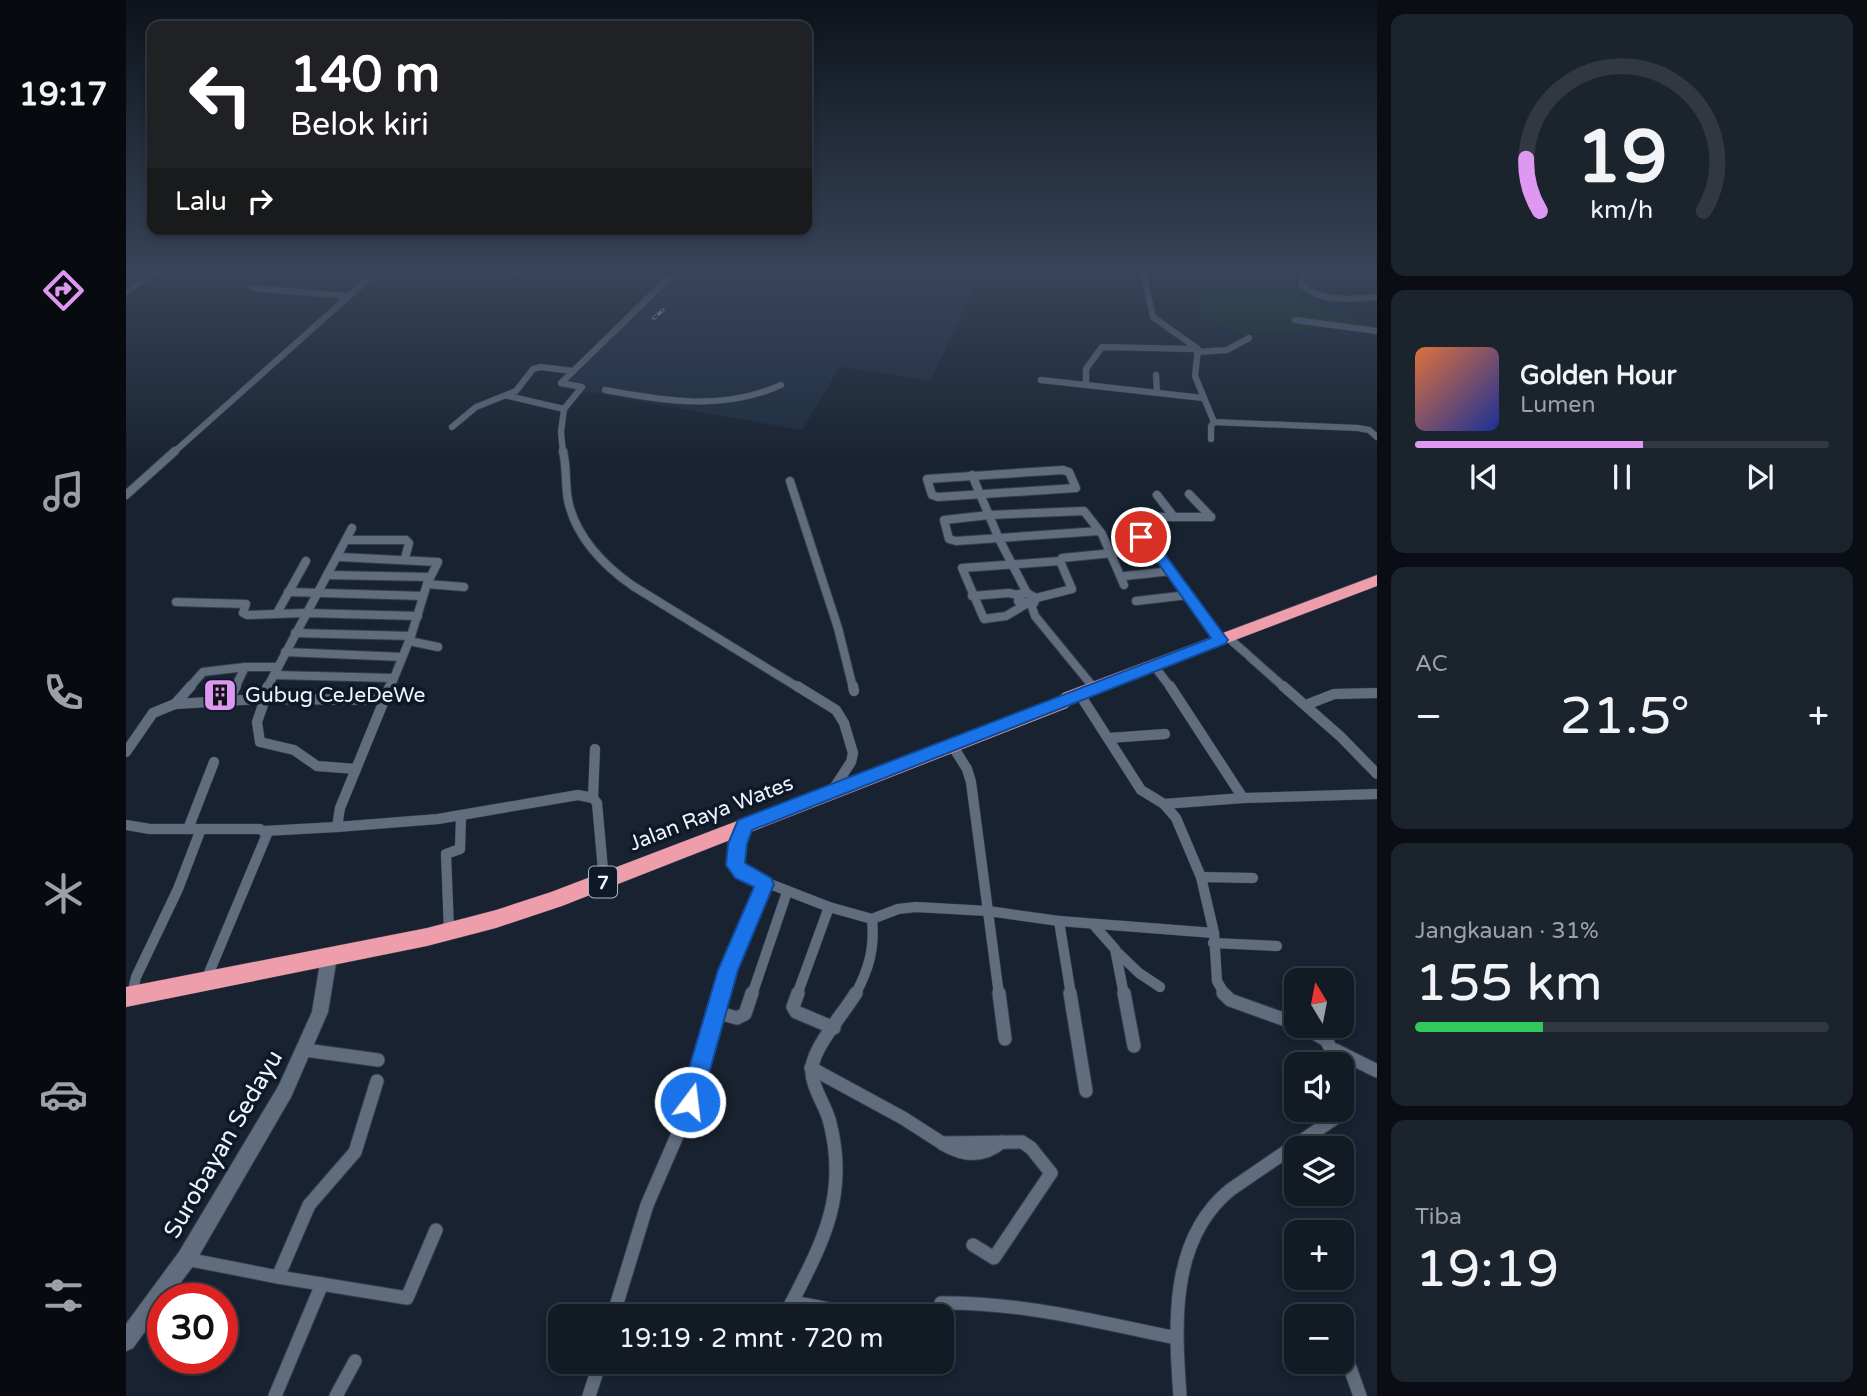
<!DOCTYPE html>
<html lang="id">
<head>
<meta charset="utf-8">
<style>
	body { margin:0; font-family:"Varela Round",sans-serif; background:#1b232c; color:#f1f3f6; height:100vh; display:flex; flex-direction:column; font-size:26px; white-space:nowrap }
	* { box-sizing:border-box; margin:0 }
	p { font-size:23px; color:#9ca1a6 }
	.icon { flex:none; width:38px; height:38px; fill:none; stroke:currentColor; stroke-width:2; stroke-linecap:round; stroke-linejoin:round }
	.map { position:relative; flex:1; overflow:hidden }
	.details { display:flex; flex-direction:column; gap:14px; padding:14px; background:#0a0e14; width:490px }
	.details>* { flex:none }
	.guide { position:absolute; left:21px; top:21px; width:665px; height:214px; border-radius:14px; box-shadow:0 4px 10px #0003,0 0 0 2px #313841; background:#202124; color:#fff; overflow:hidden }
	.needle { width:46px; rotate:350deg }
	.buttons { position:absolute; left:1158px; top:968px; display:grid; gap:14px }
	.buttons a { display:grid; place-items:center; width:70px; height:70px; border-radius:14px; background:#121a24; box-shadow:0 4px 10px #0003,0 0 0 2px #313841; font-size:35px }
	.speed { position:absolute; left:21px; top:1283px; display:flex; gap:14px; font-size:35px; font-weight:700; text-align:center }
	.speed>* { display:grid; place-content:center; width:91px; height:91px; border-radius:50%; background:#121a24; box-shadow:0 4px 10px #0003,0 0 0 2px #313841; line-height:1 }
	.speed .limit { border:10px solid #d22; background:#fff; color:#111 }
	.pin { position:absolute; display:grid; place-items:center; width:60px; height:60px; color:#fff; margin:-30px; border:4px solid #fff; border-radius:50%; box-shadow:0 2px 7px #0007 }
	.me { position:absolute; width:77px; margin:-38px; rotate:15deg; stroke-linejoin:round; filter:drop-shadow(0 0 5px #0008) }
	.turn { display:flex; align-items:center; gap:24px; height:147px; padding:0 28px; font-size:32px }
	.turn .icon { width:91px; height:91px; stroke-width:2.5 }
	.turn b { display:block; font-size:49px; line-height:60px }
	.then { display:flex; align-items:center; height:66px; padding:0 28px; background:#0003; gap:14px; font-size:26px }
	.big { font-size:52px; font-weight:600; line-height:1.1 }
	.details .tile { flex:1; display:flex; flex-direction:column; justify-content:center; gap:10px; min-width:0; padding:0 24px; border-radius:14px; background:#1b232c }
	.details .dial { align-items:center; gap:0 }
	.dial svg { height:182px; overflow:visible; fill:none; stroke:#313841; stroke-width:7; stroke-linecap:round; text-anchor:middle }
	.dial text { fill:#f1f3f6; stroke:none }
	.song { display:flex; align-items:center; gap:21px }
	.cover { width:84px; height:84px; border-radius:10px; background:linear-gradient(135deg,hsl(20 70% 55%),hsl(230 70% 35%)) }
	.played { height:7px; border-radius:4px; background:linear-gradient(90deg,#df98f1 55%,#313841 55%) }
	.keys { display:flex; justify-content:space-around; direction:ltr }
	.heat { display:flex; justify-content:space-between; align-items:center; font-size:38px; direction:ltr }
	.charge { height:10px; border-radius:5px; background:linear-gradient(90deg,#34c759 31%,#313841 0) }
	.trip { position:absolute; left:422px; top:1304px; width:406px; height:70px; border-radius:14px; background:#121a24; box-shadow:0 4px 10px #0003,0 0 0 2px #313841; font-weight:600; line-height:70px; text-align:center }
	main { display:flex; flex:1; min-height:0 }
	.menu { display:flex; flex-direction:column; width:126px; justify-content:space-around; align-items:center; background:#070a0e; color:#9ca1a6 }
	.menu .icon { width:49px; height:49px }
	.menu .selected { color:#df98f1 }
	.menu b { font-size:32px; color:#f1f3f6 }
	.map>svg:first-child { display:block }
</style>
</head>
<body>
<main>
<nav class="menu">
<b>19:17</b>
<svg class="icon selected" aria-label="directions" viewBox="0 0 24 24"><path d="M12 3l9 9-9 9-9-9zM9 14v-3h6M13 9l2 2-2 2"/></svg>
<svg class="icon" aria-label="music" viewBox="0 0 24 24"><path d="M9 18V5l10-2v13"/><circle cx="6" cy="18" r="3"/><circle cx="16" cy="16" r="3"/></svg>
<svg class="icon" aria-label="phone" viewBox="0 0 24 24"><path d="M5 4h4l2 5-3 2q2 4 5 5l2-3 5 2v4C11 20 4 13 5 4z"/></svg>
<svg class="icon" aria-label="climate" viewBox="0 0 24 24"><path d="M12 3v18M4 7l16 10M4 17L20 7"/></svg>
<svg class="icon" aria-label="car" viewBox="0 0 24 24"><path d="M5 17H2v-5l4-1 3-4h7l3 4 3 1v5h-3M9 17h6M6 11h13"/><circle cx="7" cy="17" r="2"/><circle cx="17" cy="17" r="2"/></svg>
<svg class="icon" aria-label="filters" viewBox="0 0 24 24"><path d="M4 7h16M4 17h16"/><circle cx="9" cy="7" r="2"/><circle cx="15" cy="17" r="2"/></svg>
</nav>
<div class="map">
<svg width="1251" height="1396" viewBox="0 0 1251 1396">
	<rect width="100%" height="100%" fill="#182230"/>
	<polygon fill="#1e2c40" points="551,272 855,272 805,381 714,367 676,430 431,387 484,340"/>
	<path fill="#0d3321" d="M 1121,281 L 1136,284 L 1234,322 L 1239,327 C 1218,326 1194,322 1175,332 L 1108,332 L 1071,309 L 1069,296 L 1084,290 L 1087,285 Z"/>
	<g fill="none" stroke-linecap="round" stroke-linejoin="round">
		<g stroke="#373e4b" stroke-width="7">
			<g id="street-far3">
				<polyline points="1017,272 1027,317 1072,349 1069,376 1088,422 1232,428 1243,430 1251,437"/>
				<path d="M 1179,272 L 1175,277 L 1176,285 C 1196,303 1226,299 1251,297"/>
				<polyline points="390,274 392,272"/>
				<polyline points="126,288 223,296"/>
				<polyline points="1169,320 1251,331"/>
				<polyline points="1071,352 1101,350 1123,338"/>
				<polyline points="1030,375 1031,392"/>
				<polyline points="915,380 1077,398"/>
				<polyline points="960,384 960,369 976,347 1070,349"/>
				<path d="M 479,390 C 539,401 597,411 655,385"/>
				<polyline points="382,396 438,409 435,432 437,453"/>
				<polyline points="438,409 456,387 435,383 549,272"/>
				<polyline points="326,427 350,407 390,391 407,369 414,367 447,371"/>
				<polyline points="1085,439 1085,426 1088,422"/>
				<polyline points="47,453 250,272"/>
			</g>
		</g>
		<g stroke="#373e4b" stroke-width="10">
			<g id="street-far2">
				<path d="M 437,451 C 441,468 439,484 442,500 C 449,536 478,566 507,586 L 673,688"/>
				<polygon points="937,470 943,472 950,488 812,497 806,495 801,479"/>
				<polyline points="846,475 873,539 901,593"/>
				<polyline points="664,481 712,628 727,688"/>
				<polyline points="1063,494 1085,517"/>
				<polyline points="0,495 49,451"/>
				<polyline points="1031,495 1048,517"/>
				<polyline points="1085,517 1017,517 1006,519 1003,525 1008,533 1028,548 1094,640"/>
				<polyline points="973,531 830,541 823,539 818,520 863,515 958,511 976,534 998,585"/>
				<polyline points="221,540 280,540 283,543 279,558"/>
				<polyline points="213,557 312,562 301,584 285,636 264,688"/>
				<polyline points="201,575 304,577"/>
				<polyline points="999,576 1045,571"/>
				<polyline points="301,584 338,587"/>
				<polyline points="162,592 297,596"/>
				<polygon points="901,593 910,598 908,603 892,601 893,594"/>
				<polyline points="846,596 883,593 892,595"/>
				<polyline points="910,598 946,589 934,561 936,558 1028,549"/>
				<polyline points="1010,601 1062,595"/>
				<polyline points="50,602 120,604 117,613 121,615 179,613 292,616"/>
				<polyline points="900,604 880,616 858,619 836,568 934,561"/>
				<polyline points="905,604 909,616 968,688"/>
				<polyline points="151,613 180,561"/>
				<polyline points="169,633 285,636"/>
				<polyline points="283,641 312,647"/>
				<polyline points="1107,642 1121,654"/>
				<polyline points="159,652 276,657"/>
				<polyline points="1124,657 1159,688"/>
				<polyline points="119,667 152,667"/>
				<polyline points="1032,671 1045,688"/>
				<polyline points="148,675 267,678"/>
				<polyline points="63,688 77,672 119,667 109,688"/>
				<polyline points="141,688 226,528"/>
			</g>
		</g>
		<g stroke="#373e4b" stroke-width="11">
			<g id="street-far1">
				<polyline points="264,686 214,808 211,827 312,819 452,795 467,798 471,803 478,881"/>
				<polyline points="671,686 710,710 718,723 727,753 725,762 706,791"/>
				<polyline points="727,686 728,691"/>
				<polyline points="966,686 968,688"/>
				<polyline points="1044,686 1117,798"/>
				<polyline points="1157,686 1215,737 1251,774"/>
				<polyline points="135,699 142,686"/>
				<polyline points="139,699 131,722 134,742 168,750 191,766 230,769"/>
				<polyline points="958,701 1015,790 1038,804 1050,818 1075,877 1088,933 1091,981 1099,995"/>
				<polyline points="102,702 110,686"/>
				<polyline points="49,704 135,699 259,700"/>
				<polyline points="1180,705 1208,694 1251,693"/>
				<polyline points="983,738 1039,734"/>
				<polyline points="826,745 841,769 845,782 873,995"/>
				<polyline points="0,752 27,713 49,704 65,686"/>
				<polyline points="467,798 469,749"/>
				<polyline points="1038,804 1117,798 1251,794"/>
				<polyline points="0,825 24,829 134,829 141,834 80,980"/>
				<polyline points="618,826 608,861 616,873 703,907 746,919 772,909 790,907 862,911 933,921 1088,933"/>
				<polyline points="62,829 88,762"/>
				<polyline points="138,831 211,827"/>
				<polyline points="1075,877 1127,878"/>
				<polyline points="933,921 945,995"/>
				<polyline points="967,924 989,949 998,995"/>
				<polyline points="323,931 320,854 334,849 335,816"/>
				<polyline points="1087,943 1151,946"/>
				<polyline points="990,951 1013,973 1034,987"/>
				<polyline points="6,995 10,977 52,889 75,829"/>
				<polyline points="595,995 602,970 639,884"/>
				<polyline points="626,995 661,892"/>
				<polyline points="671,995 703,907"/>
				<path d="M 729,995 C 743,969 749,948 746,919"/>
			</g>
		</g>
		<g stroke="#373e4b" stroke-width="15">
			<g id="street">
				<polyline points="672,993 667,1007 670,1012 708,1028"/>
				<path d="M 730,993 C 718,1013 689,1045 686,1067 C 684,1086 700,1105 704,1123 C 722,1194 698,1240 666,1302 L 741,1316"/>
				<polyline points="873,993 879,1039"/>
				<polyline points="944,993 960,1091"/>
				<polyline points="998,993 1008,1046"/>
				<polyline points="1097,993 1104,1000 1171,1024"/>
				<polyline points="589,1012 611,1018 619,1014 626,993"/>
				<polyline points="1176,1026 1200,1040 1214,1064"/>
				<polyline points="179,1050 252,1060"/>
				<polyline points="1209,1050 1251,1071"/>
				<polyline points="685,1068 777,1118 816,1143 896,1142 905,1148 925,1173 868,1258 847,1245"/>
				<path d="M 817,1144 C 838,1156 856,1158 876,1142"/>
				<polyline points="60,1259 152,1277 183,1205 229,1152 251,1081"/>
				<polyline points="152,1277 281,1298 310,1230"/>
				<path d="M 815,1303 C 895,1302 972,1322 1050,1338"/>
				<polyline points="487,1316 521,1205 560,1115 595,993"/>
				<polyline points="658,1316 666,1302"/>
				<polyline points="1223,1365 1234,1396"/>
				<polyline points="149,1396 196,1284"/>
				<polyline points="210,1396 229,1361"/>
				<polyline points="463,1396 474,1362"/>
				<path d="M 1054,1396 C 1049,1326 1043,1240 1104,1190 L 1215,1114 L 1221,1091 L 1216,1069"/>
			</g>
		</g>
		<g stroke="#373e4b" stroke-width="2">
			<g id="secondary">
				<polygon points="26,272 34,272 0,295 0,290"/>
				<polygon points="203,950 208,952 211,957 202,1012 165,1097 67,1266 43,1298 37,1298 37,1307 7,1348 0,1351 0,1324 53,1252 153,1085 186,1012 195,957 198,952"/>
			</g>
		</g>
		<g stroke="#373e4b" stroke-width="1">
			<polygon id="highway" points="1251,575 1251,586 949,701 941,708 436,906 370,928 301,946 0,1007 0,987 301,928 370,910 425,892 929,700 937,693"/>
		</g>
		<use href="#street-far3" stroke="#606d7e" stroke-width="6"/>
		<use href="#street-far2" stroke="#606d7e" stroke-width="8"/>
		<use href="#street-far1" stroke="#606d7e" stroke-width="10"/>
		<use href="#street" stroke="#606d7e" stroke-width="13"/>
		<use href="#secondary" fill="#606d7e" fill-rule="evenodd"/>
		<use href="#highway" fill="#ee9dab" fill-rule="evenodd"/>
		<g stroke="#cbd2dd" stroke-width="3.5">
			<polyline id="rail" points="528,318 537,310"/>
		</g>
		<use href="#rail" stroke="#0f1826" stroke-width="2" stroke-dasharray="5" stroke-linecap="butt"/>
	</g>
	<polygon fill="#613f14" points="96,685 99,690 98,694 85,694 82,688"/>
	<polygon fill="#3d2b14" points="96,685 99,690 98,694 95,688"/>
	<polygon fill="#70522d" stroke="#846c4e" stroke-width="2" points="84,685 96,685 95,688 82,688"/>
	<linearGradient id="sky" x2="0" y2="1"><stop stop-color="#0d131a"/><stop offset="0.58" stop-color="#374459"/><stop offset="1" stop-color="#374459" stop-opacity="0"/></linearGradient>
	<rect width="1251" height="468" fill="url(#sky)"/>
	<polygon fill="#1a73e8" stroke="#114b97" stroke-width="2" points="1015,533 1032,545 1099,636 1102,640 1099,644 626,830 621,844 619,863 645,878 648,884 612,970 575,1102 572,1110 564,1113 556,1110 553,1102 592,970 628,887 609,878 600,865 602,844 612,820 1085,638 1023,550 1008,537"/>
	<defs>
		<g id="building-square" transform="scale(1.75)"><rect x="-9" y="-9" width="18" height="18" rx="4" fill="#df98f1" stroke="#0f1826"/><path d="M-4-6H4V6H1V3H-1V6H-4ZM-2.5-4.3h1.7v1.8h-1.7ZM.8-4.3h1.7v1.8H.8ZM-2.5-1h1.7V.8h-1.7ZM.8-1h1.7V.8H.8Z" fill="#111"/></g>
	</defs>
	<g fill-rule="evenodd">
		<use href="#building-square" x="94" y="695"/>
	</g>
	<g text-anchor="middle" stroke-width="7" stroke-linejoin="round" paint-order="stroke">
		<rect fill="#0f1826" stroke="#abb3be" stroke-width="2" x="463" y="866.5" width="28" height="31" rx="5"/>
		<g font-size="19" font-weight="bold" fill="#eef5ff">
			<text x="477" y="889">7</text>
		</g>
		<g font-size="21" fill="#eef5ff" stroke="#0f1826" text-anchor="start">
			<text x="119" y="702">Gubug CeJeDeWe</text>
		</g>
		<g font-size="21" fill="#eef5ff" stroke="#0f1826">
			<text transform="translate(585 813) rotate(-21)" y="7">Jalan Raya Wates</text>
		</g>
		<g font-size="24" fill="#eef5ff" stroke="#0f1826">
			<text transform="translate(97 1144) rotate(-60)" y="8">Surobayan Sedayu</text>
		</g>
	</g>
</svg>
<div class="buttons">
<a><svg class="needle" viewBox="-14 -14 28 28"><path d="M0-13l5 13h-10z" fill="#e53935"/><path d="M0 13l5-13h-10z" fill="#9ca1a6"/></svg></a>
<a><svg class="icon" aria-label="sound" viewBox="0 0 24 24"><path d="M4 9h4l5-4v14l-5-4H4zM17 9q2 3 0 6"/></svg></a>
<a><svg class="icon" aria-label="layers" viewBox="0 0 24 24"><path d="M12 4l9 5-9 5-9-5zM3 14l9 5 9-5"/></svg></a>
<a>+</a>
<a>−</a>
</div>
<div class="speed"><div class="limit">30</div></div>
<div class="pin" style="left:1015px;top:537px;background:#d93025"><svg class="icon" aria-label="arrive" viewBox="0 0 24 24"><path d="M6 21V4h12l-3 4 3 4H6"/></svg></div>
<svg class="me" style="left:564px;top:1102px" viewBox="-20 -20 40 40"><circle r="17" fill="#1a73e8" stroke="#fff" stroke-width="3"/><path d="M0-11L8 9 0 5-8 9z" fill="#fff"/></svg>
<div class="trip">19:19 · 2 mnt · 720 m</div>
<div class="guide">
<div class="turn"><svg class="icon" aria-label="left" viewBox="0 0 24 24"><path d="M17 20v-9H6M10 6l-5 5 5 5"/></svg><div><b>140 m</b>Belok kiri</div></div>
<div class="then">Lalu<svg class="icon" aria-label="right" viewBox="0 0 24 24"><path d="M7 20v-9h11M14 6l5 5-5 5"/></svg></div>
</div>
</div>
<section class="details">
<div class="tile dial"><svg viewBox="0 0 100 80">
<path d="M14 69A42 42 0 1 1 86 69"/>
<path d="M14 69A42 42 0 0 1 8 46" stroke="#df98f1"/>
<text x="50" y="56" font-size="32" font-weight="700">19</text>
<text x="50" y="72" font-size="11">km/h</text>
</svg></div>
<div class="tile">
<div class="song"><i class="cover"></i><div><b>Golden Hour</b><p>Lumen</p></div></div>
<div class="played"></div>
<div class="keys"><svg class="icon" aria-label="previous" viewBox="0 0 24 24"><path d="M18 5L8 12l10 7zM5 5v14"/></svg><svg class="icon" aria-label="pause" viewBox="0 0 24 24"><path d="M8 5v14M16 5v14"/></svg><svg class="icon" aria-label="next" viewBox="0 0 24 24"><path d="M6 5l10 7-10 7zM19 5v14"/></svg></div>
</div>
<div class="tile"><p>AC</p>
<div class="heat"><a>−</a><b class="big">21.5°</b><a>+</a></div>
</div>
<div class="tile"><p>Jangkauan · 31%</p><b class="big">155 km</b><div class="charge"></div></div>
<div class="tile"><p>Tiba</p><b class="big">19:19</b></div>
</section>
</main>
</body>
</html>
